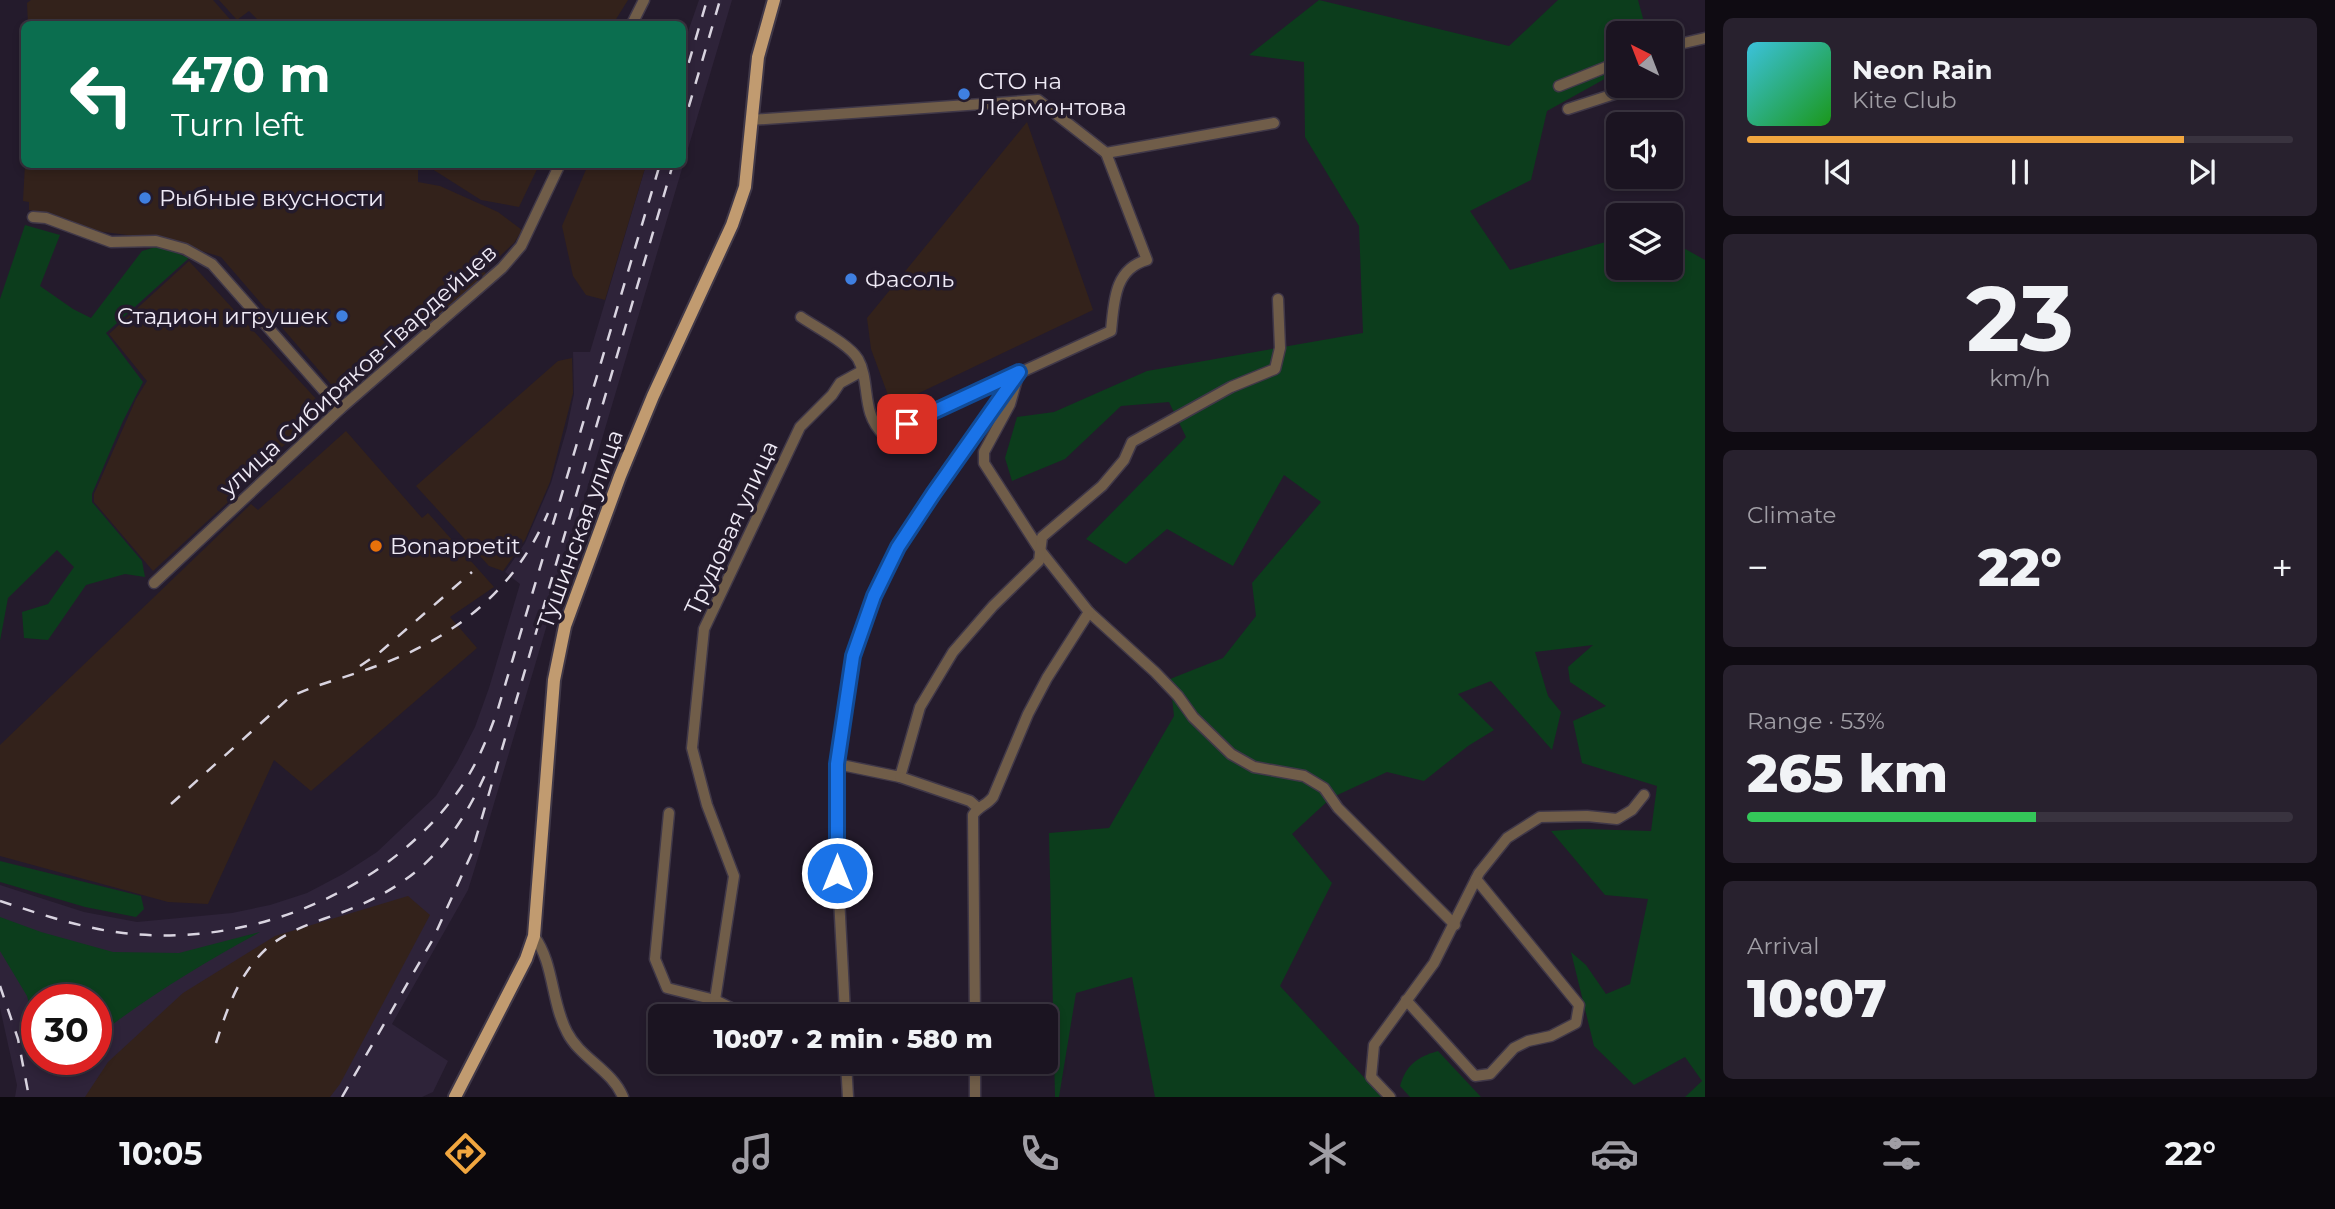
<!DOCTYPE html>
<html lang="en">
<head>
<meta charset="utf-8">
<style>
	body { margin:0; font-family:Montserrat,sans-serif; background:#28212e; color:#f1f3f6; height:100vh; display:flex; flex-direction:column; font-size:26px; white-space:nowrap }
	* { box-sizing:border-box; margin:0 }
	p { font-size:23px; color:#a09ea5 }
	.icon { flex:none; width:38px; height:38px; fill:none; stroke:currentColor; stroke-width:2; stroke-linecap:round; stroke-linejoin:round }
	.map { position:relative; flex:1; overflow:hidden }
	.details { display:flex; flex-direction:column; gap:18px; padding:18px; background:#0f0b12; width:630px }
	.details>* { flex:none }
	.top-card { position:absolute; left:21px; top:21px; width:665px; height:147px; border-radius:10px; box-shadow:0 4px 10px #0003,0 0 0 2px #39333f; background:#0b6e4f; color:#fff; overflow:hidden }
	.needle { width:46px; rotate:318deg }
	.buttons { position:absolute; left:1606px; top:21px; display:grid; gap:14px }
	.buttons a { display:grid; place-items:center; width:77px; height:77px; border-radius:10px; background:#1b1421; box-shadow:0 4px 10px #0003,0 0 0 2px #39333f; font-size:35px }
	.speed { position:absolute; left:21px; top:984px; display:flex; gap:14px; font-size:35px; font-weight:700; text-align:center }
	.speed>* { display:grid; place-content:center; width:91px; height:91px; border-radius:50%; background:#1b1421; box-shadow:0 4px 10px #0003,0 0 0 2px #39333f; line-height:1 }
	.speed .limit { border:10px solid #d22; background:#fff; color:#111 }
	.pin { position:absolute; display:grid; place-items:center; width:60px; height:60px; color:#fff; margin:-30px; border-radius:14px; box-shadow:0 4px 10px #0006 }
	.me { position:absolute; width:77px; margin:-38px; rotate:0deg; stroke-linejoin:round; filter:drop-shadow(0 0 5px #0008) }
	.turn { display:flex; align-items:center; gap:24px; height:147px; padding:0 35px; font-size:32px }
	.turn .icon { width:91px; height:91px; stroke-width:2.5 }
	.turn b { display:block; font-size:49px; line-height:60px }
	.big { font-size:52px; font-weight:800; line-height:1.1 }
	.details .tile { flex:1; display:flex; flex-direction:column; justify-content:center; gap:10px; min-width:0; padding:0 24px; border-radius:10px; background:#28212e }
	.details .dial { align-items:center; gap:0 }
	.dial b { font-size:91px; line-height:1 }
	.song { display:flex; align-items:center; gap:21px }
	.cover { width:84px; height:84px; border-radius:10px; background:linear-gradient(135deg,hsl(190 70% 55%),hsl(120 70% 35%)) }
	.played { height:7px; border-radius:4px; background:linear-gradient(90deg,#f1a63f 80%,#39333f 80%) }
	.keys { display:flex; justify-content:space-around; direction:ltr }
	.heat { display:flex; justify-content:space-between; align-items:center; font-size:38px; direction:ltr }
	.charge { height:10px; border-radius:5px; background:linear-gradient(90deg,#34c759 53%,#39333f 0) }
	.trip { position:absolute; left:648px; top:1004px; width:410px; height:70px; border-radius:10px; background:#1b1421; box-shadow:0 4px 10px #0003,0 0 0 2px #39333f; font-weight:800; line-height:70px; text-align:center }
	.tabs { display:flex; height:112px; justify-content:space-around; align-items:center; background:#0b080d; color:#a09ea5 }
	.tabs .icon { width:49px; height:49px }
	.tabs .on { color:#f1a63f }
	.tabs b { font-size:32px; color:#f1f3f6 }
	main { display:flex; flex:1; min-height:0 }
	.map>svg:first-child { display:block }
</style>
</head>
<body>
<main>
<div class="map">
<svg width="1705" height="1097" viewBox="0 0 1705 1097">
	<rect width="100%" height="100%" fill="#241b2c"/>
	<path fill="#2e2339" fill-rule="evenodd" d="M 699,0 L 732,0 L 477,861 L 468,890 L 392,1024 L 448,1061 L 433,1092 L 422,1097 L 15,1097 L 17,1085 L 0,1008 L 0,885 L 84,912 L 137,922 L 232,913 L 270,905 L 307,893 L 343,874 L 377,852 L 436,796 L 457,762 L 475,727 L 489,688 L 520,584 L 505,572 L 525,543 L 551,483 L 567,428 L 574,394 L 573,352 L 590,352 L 646,165 L 682,164 L 683,46 ZM 37,999 L 96,999 L 96,1059 L 37,1059 Z"/>
	<g fill="#33221b">
		<polygon points="31,0 213,0 234,24 28,24 27,3"/>
		<polygon points="219,0 628,0 613,24 262,24 249,11 237,20"/>
		<polygon points="1027,122 1093,310 892,406 871,349 867,318"/>
		<polygon points="25,165 418,165 418,182 440,186 498,212 522,230 514,243 484,271 486,274 423,328 420,325 347,387 336,390 221,257 167,240 88,230 41,212 29,210 29,202 23,201"/>
		<polygon points="426,165 539,165 519,207 481,200"/>
		<polygon points="588,165 646,165 605,300 586,295 573,276 562,226"/>
		<polygon points="189,261 318,401 319,413 236,490 238,493 153,571 94,502 94,494 136,399 147,381 109,334"/>
		<polygon points="572,358 573,393 550,482 525,540 503,571 489,566 416,486 558,361"/>
		<polygon points="346,431 422,518 428,513 494,587 450,617 477,648 311,791 274,760 208,904 168,902 0,856 0,745 251,504 258,510"/>
		<polygon points="408,896 430,915 340,1084 330,1097 85,1097 108,1062 183,993 275,936"/>
	</g>
	<g fill="#0c3d1c">
		<polygon points="1319,0 1509,46 1558,0 1638,0 1647,33 1619,33 1619,71 1547,111 1531,180 1470,211 1510,270 1619,238 1619,268 1671,268 1671,241 1705,260 1705,1097 1685,1097 1702,1081 1685,1057 1634,1085 1594,1046 1571,952 1586,965 1606,994 1630,984 1648,899 1605,895 1551,831 1583,829 1651,831 1657,786 1582,763 1573,721 1606,706 1570,682 1568,667 1593,645 1535,652 1548,696 1561,712 1552,750 1491,681 1458,694 1494,730 1468,746 1424,781 1387,772 1331,798 1292,834 1332,883 1280,986 1382,1097 1155,1097 1132,977 1076,993 1059,1097 1055,1097 1049,833 1109,828 1174,716 1170,679 1223,658 1256,616 1252,583 1321,502 1284,475 1233,566 1167,529 1126,564 1086,539 1186,437 1169,402 1121,406 1065,459 1012,481 1005,458 1017,417 1054,412 1147,371 1363,333 1359,226 1305,137 1304,62 1249,55"/>
		<polygon points="25,225 60,235 40,286 73,309 91,318 142,251 159,246 189,258 106,333 143,382 123,421 92,494 92,502 142,561 145,577 125,574 86,585 48,640 24,638 22,612 48,604 74,567 57,550 8,598 0,641 0,299"/>
		<polygon points="0,861 141,896 144,909 136,917 85,907 0,882"/>
		<path d="M 0,917 L 41,932 L 113,952 L 179,953 L 260,932 C 200,965 150,995 96,1037 L 96,999 L 37,999 L 37,1032 L 27,996 L 0,951 Z"/>
		<path d="M 1438,1051 L 1481,1097 L 1410,1097 L 1400,1086 C 1406,1065 1417,1057 1438,1051 Z"/>
	</g>
	<g fill="none" stroke-linecap="round" stroke-linejoin="round">
		<g stroke="#403848" stroke-width="13">
			<g id="minor">
				<polyline points="632,24 644,0"/>
				<polyline points="1671,46 1705,38"/>
				<polyline points="1559,86 1619,62"/>
				<polyline points="1568,109 1639,86"/>
				<polyline points="751,120 1038,100 1106,153 1274,123"/>
				<polyline points="33,217 46,218 111,242 156,241 185,249 212,264 340,409"/>
				<path d="M 801,317 C 817,328 849,344 858,359 C 871,382 860,413 884,435 L 1111,331 C 1114,302 1114,269 1147,260 L 1106,153"/>
				<polyline points="1019,372 1010,404 984,452 984,463 1040,550 1089,612 1155,672 1178,696 1193,717 1231,754 1254,767 1304,776 1324,788 1338,808 1455,925"/>
				<polyline points="154,583 340,409 502,268 521,246 560,164"/>
				<polyline points="837,764 900,777 920,707 953,652 993,606 1039,561 1042,537 1102,486 1124,460 1132,442 1231,387 1275,369 1280,348 1278,299"/>
				<polyline points="900,777 970,801 978,808"/>
				<polyline points="669,813 655,959 667,988 715,1000 750,1017"/>
				<path d="M 534,936 C 554,963 551,1002 567,1032 C 580,1058 612,1070 623,1097"/>
				<polyline points="1406,1000 1475,1076 1490,1074 1514,1048 1528,1041 1551,1036 1576,1023 1579,1005 1476,879"/>
				<polyline points="715,1017 715,1000 734,876 707,805 692,748 704,629 800,427 832,395 840,383 862,371"/>
				<path d="M 845,1017 C 840,877 819,729 874,596 C 907,517 965,447 1014,378"/>
				<path d="M 975,1017 L 973,815 C 979,806 987,805 993,797 L 1028,714 L 1047,678 L 1089,612"/>
				<polyline points="846,1062 848,1097"/>
				<polyline points="975,1062 975,1097"/>
				<polyline points="1390,1097 1371,1077 1374,1045 1434,963 1479,873 1507,838 1540,817 1587,816 1617,819 1632,810 1644,795"/>
			</g>
		</g>
		<g stroke="#403848" stroke-width="16">
			<polyline id="major" points="455,1097 526,959 534,936 554,680 565,626 620,476 653,396 732,225 745,187 758,57 774,0"/>
		</g>
		<use href="#minor" stroke="#705d49" stroke-width="10"/>
		<use href="#major" stroke="#c19b70" stroke-width="12"/>
		<g stroke="#d9d4e0" stroke-width="2.5" stroke-dasharray="12 12" stroke-linecap="butt">
			<polyline points="682,86 707,0"/>
			<polyline points="682,130 720,0"/>
			<polyline points="360,666 379,653 472,572"/>
			<path d="M 171,804 L 290,697 C 317,684 344,678 371,668 C 452,640 514,592 548,513"/>
			<path d="M 0,901 C 40,914 81,928 123,933 C 248,948 386,893 459,790 C 477,765 488,737 498,709 L 660,164"/>
			<polyline points="0,986 18,1039 29,1097"/>
			<path d="M 216,1043 C 227,1009 239,974 266,949 C 287,930 316,922 343,912 C 420,883 457,840 489,766"/>
			<polyline points="342,1097 433,939 471,855 673,164"/>
		</g>
	</g>
	<g fill="none" stroke-linecap="round" stroke-linejoin="round">
		<g stroke="#114b97" stroke-width="18">
			<polyline id="route" points="837,873 837,764 853,656 874,596 898,547 933,494 1019,372 907,424"/>
		</g>
		<use href="#route" stroke="#1a73e8" stroke-width="12"/>
	</g>
	<g fill="#3f7fe0" stroke="#241b2c" stroke-width="2.5">
		<circle cx="964" cy="94" r="7"/>
		<circle cx="145" cy="198" r="7"/>
		<circle cx="851" cy="279" r="7"/>
		<circle cx="342" cy="316" r="7"/>
	</g>
	<circle fill="#e8710a" stroke="#241b2c" stroke-width="2.5" cx="376" cy="546" r="7"/>
	<g text-anchor="middle" stroke-width="7" stroke-linejoin="round" paint-order="stroke">
		<g font-size="23" fill="#efeaf6" stroke="#241b2c" text-anchor="start">
			<text x="978" y="89">СТО на<tspan x="978" dy="26">Лермонтова</tspan></text>
			<text x="159" y="206">Рыбные вкусности</text>
			<text x="865" y="287">Фасоль</text>
			<text x="328" y="324" text-anchor="end">Стадион игрушек</text>
			<text x="390" y="554">Bonappetit</text>
		</g>
		<g font-size="23" fill="#efeaf6" stroke="#241b2c">
			<text transform="translate(358 370) rotate(-42)" y="8">улица Сибиряков-Гвардейцев</text>
			<text transform="translate(731 528) rotate(-65)" y="8">Трудовая улица</text>
			<text transform="translate(580 529) rotate(-70)" y="8">Тушинская улица</text>
		</g>
	</g>
</svg>
<div class="buttons">
<a><svg class="needle" viewBox="-14 -14 28 28"><path d="M0-13l5 13h-10z" fill="#e53935"/><path d="M0 13l5-13h-10z" fill="#a09ea5"/></svg></a>
<a><svg class="icon" aria-label="sound" viewBox="0 0 24 24"><path d="M4 9h4l5-4v14l-5-4H4zM17 9q2 3 0 6"/></svg></a>
<a><svg class="icon" aria-label="layers" viewBox="0 0 24 24"><path d="M12 4l9 5-9 5-9-5zM3 14l9 5 9-5"/></svg></a>
</div>
<div class="speed"><div class="limit">30</div></div>
<div class="pin" style="left:907px;top:424px;background:#d93025"><svg class="icon" aria-label="arrive" viewBox="0 0 24 24"><path d="M6 21V4h12l-3 4 3 4H6"/></svg></div>
<svg class="me" style="left:837px;top:873px" viewBox="-20 -20 40 40"><circle r="17" fill="#1a73e8" stroke="#fff" stroke-width="3"/><path d="M0-11L8 9 0 5-8 9z" fill="#fff"/></svg>
<div class="trip">10:07 · 2 min · 580 m</div>
<div class="top-card">
<div class="turn"><svg class="icon" aria-label="left" viewBox="0 0 24 24"><path d="M17 20v-9H6M10 6l-5 5 5 5"/></svg><div><b>470 m</b>Turn left</div></div>
</div>
</div>
<section class="details">
<div class="tile">
<div class="song"><i class="cover"></i><div><b>Neon Rain</b><p>Kite Club</p></div></div>
<div class="played"></div>
<div class="keys"><svg class="icon" aria-label="previous" viewBox="0 0 24 24"><path d="M18 5L8 12l10 7zM5 5v14"/></svg><svg class="icon" aria-label="pause" viewBox="0 0 24 24"><path d="M8 5v14M16 5v14"/></svg><svg class="icon" aria-label="next" viewBox="0 0 24 24"><path d="M6 5l10 7-10 7zM19 5v14"/></svg></div>
</div>
<div class="tile dial"><b>23</b><p>km/h</p></div>
<div class="tile"><p>Climate</p>
<div class="heat"><a>−</a><b class="big">22°</b><a>+</a></div>
</div>
<div class="tile"><p>Range · 53%</p><b class="big">265 km</b><div class="charge"></div></div>
<div class="tile"><p>Arrival</p><b class="big">10:07</b></div>
</section>
</main>
<nav class="tabs">
<b>10:05</b>
<svg class="icon on" aria-label="directions" viewBox="0 0 24 24"><path d="M12 3l9 9-9 9-9-9zM9 14v-3h6M13 9l2 2-2 2"/></svg>
<svg class="icon" aria-label="music" viewBox="0 0 24 24"><path d="M9 18V5l10-2v13"/><circle cx="6" cy="18" r="3"/><circle cx="16" cy="16" r="3"/></svg>
<svg class="icon" aria-label="phone" viewBox="0 0 24 24"><path d="M5 4h4l2 5-3 2q2 4 5 5l2-3 5 2v4C11 20 4 13 5 4z"/></svg>
<svg class="icon" aria-label="climate" viewBox="0 0 24 24"><path d="M12 3v18M4 7l16 10M4 17L20 7"/></svg>
<svg class="icon" aria-label="car" viewBox="0 0 24 24"><path d="M5 17H2v-5l4-1 3-4h7l3 4 3 1v5h-3M9 17h6M6 11h13"/><circle cx="7" cy="17" r="2"/><circle cx="17" cy="17" r="2"/></svg>
<svg class="icon" aria-label="filters" viewBox="0 0 24 24"><path d="M4 7h16M4 17h16"/><circle cx="9" cy="7" r="2"/><circle cx="15" cy="17" r="2"/></svg>
<b>22°</b>
</nav>
</body>
</html>
